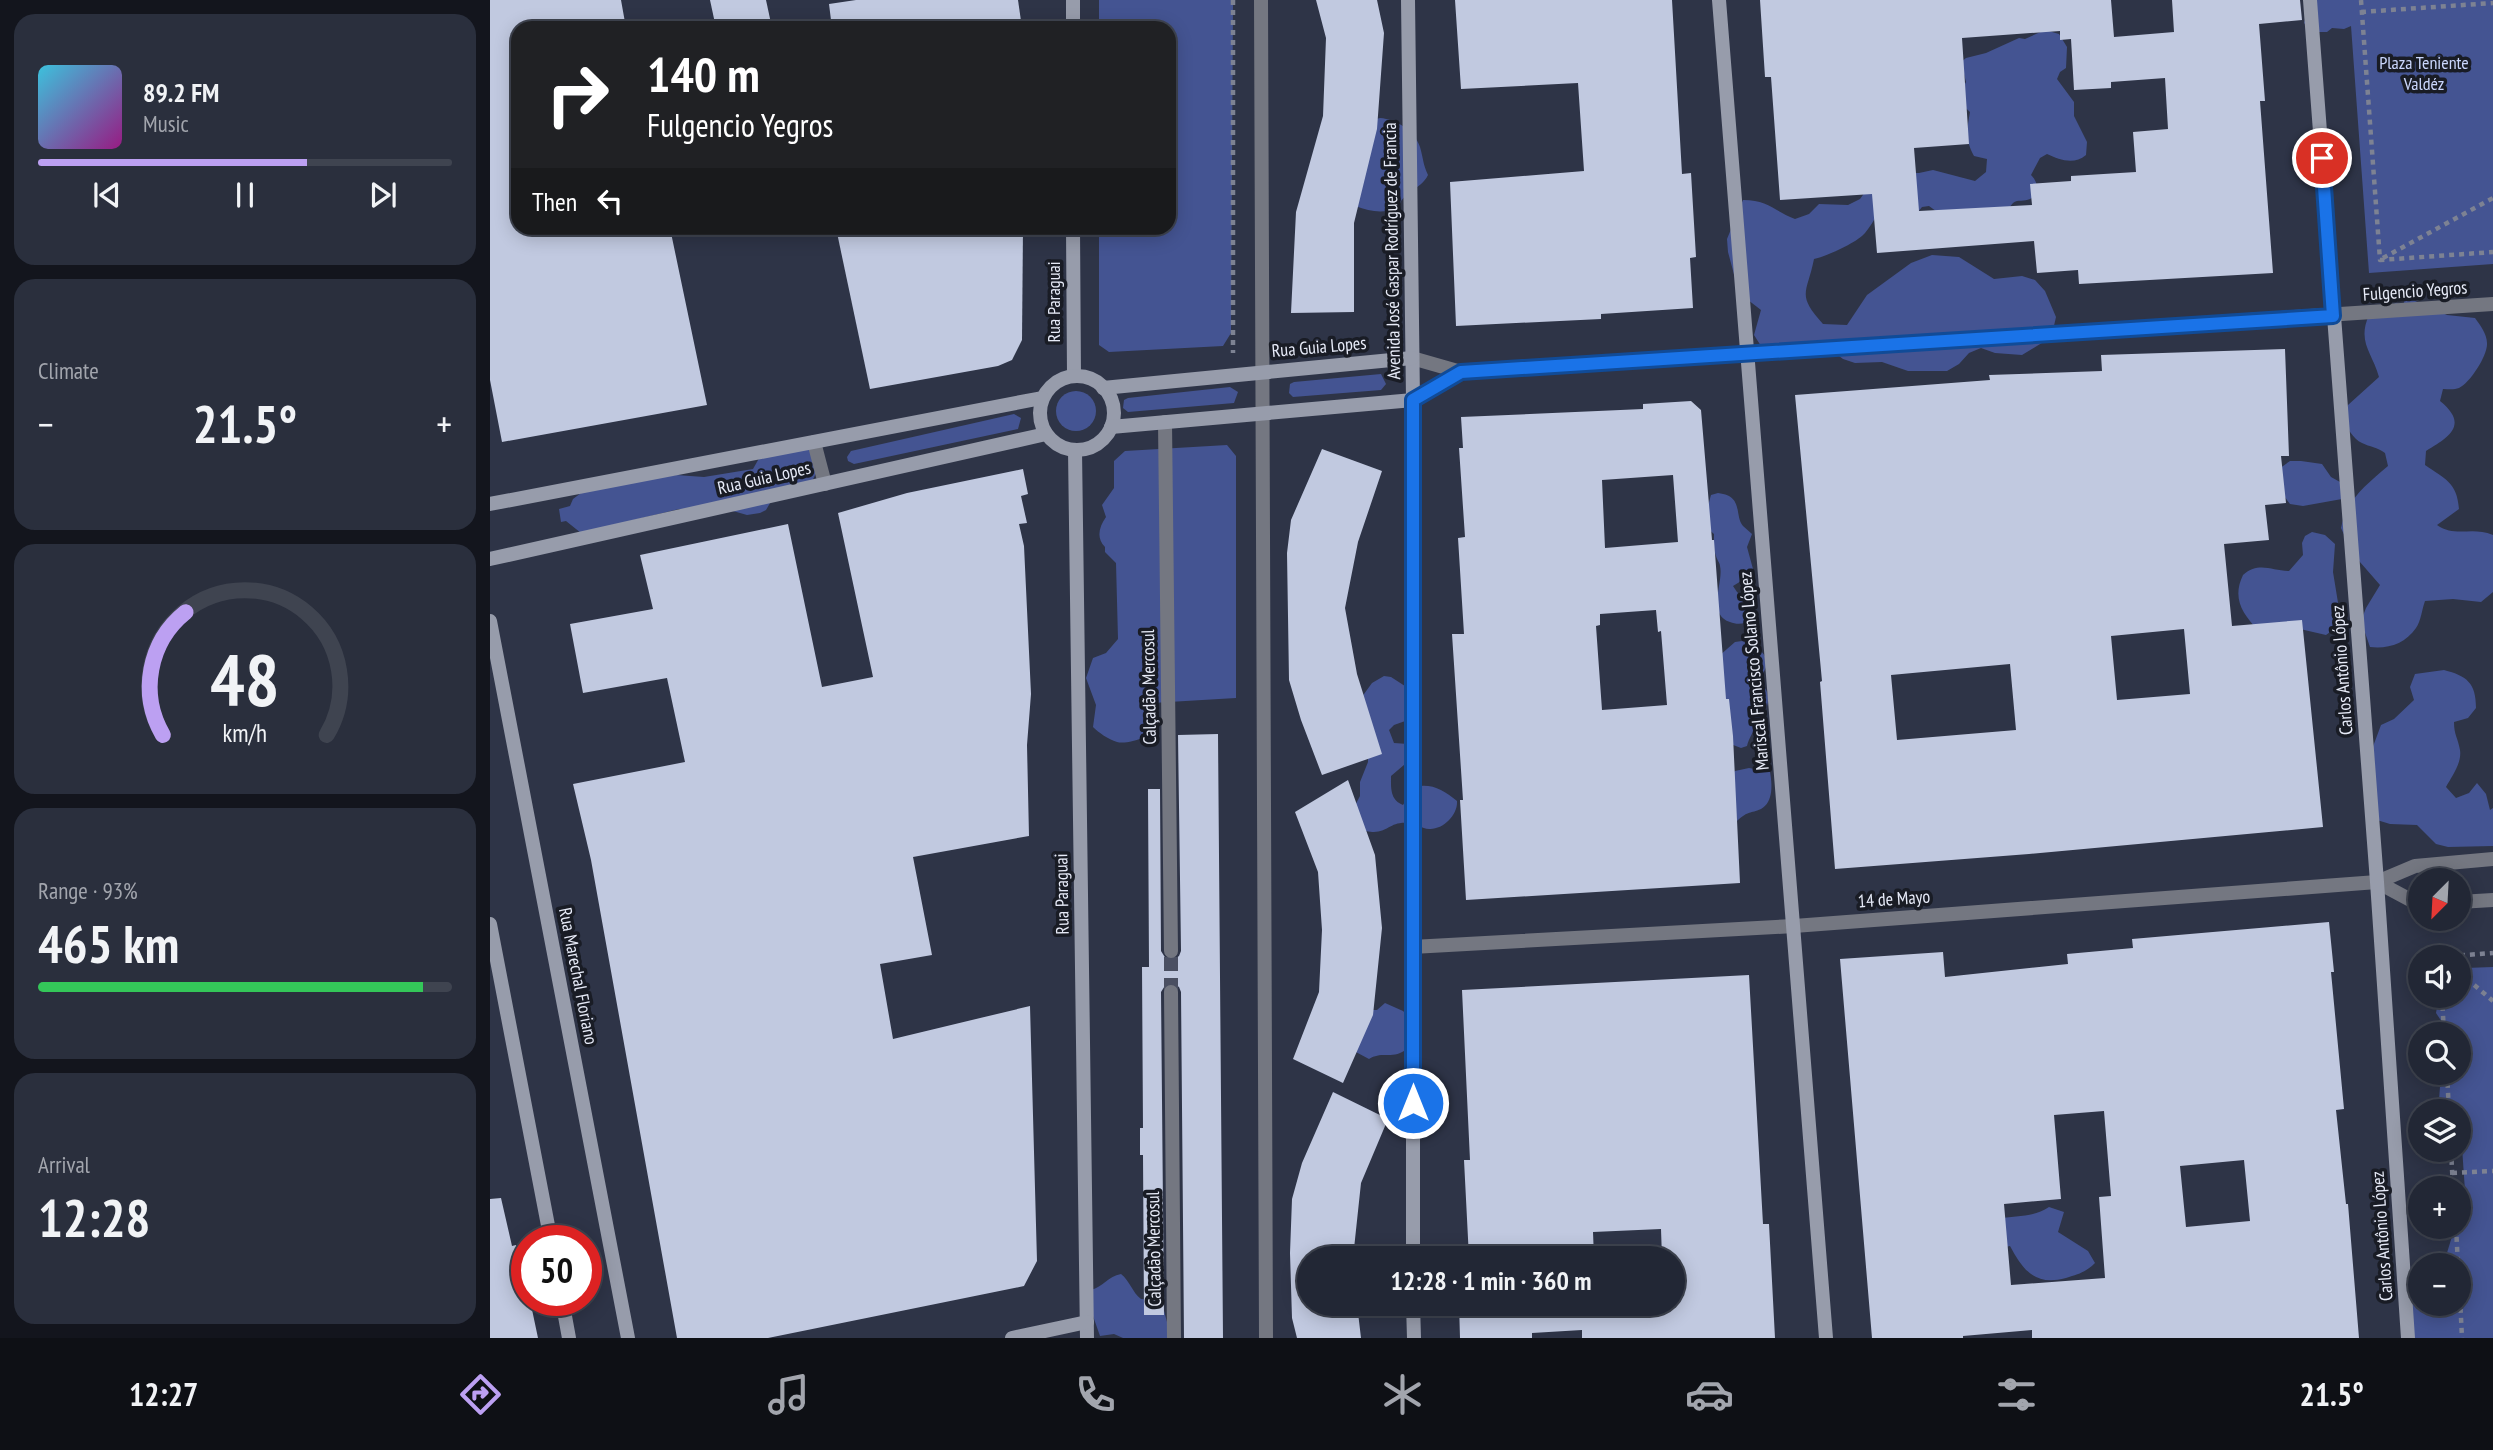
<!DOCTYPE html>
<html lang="en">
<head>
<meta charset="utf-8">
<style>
	body { margin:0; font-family:"PT Sans Narrow",sans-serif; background:#2a2f3d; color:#f1f3f6; height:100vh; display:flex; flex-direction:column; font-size:26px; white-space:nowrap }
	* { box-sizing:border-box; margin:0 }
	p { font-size:23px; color:#a2a5ad }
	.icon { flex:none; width:38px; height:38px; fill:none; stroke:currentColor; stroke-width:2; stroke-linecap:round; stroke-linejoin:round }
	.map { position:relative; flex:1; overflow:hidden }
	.details { display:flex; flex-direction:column; gap:14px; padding:14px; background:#13151d; width:490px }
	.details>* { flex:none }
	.banner { position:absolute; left:21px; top:21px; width:665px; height:214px; border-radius:21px; box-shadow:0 4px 18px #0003,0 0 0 2px #3f4450; background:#202124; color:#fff; overflow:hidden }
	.needle { width:46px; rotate:204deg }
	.fabs { position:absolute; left:1918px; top:868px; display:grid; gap:14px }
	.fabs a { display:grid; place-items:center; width:63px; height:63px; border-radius:50%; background:#222735; box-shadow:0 4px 18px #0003,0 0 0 2px #3f4450; font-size:35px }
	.speed { position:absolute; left:21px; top:1225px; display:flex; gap:14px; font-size:35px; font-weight:700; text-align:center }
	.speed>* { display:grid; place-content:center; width:91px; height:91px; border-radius:50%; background:#222735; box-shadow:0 4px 18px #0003,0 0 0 2px #3f4450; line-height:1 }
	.speed .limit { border:10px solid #d22; background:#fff; color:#111 }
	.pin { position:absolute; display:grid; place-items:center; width:60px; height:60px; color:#fff; margin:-30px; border:4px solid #fff; border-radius:50%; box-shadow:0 2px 7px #0007 }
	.me { position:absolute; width:77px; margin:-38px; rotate:0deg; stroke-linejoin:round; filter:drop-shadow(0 0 5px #0008) }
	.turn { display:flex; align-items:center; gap:24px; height:147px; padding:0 21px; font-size:32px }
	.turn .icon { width:91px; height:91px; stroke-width:2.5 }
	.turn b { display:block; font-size:49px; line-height:60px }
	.then { display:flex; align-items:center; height:66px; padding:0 21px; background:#0003; gap:14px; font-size:26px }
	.big { font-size:52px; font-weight:700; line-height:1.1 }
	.details .widget { flex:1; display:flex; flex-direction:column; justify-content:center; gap:10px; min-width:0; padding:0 24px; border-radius:21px; background:#2a2f3d }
	.details .dial { align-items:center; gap:0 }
	.dial svg { height:182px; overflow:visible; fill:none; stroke:#3f4450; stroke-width:7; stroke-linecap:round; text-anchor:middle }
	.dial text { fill:#f1f3f6; stroke:none }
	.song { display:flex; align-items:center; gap:21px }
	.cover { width:84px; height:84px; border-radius:10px; background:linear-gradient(135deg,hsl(190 70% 55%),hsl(310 70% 35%)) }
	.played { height:7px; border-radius:4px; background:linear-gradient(90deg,#bca0f2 65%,#3f4450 65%) }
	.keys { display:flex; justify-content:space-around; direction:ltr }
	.heat { display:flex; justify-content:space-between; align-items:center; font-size:38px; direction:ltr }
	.charge { height:10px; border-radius:5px; background:linear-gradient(90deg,#34c759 93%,#3f4450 0) }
	.trip { position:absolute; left:807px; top:1246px; width:388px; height:70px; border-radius:35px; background:#222735; box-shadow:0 4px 18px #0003,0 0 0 2px #3f4450; font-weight:700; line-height:70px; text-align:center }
	.menu { display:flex; height:112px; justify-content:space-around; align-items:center; background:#0e1015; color:#a2a5ad }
	.menu .icon { width:49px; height:49px }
	.menu .current { color:#bca0f2 }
	.menu b { font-size:32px; color:#f1f3f6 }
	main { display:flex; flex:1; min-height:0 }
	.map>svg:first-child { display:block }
</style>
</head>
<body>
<main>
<section class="details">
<div class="widget">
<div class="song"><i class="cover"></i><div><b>89.2 FM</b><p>Music</p></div></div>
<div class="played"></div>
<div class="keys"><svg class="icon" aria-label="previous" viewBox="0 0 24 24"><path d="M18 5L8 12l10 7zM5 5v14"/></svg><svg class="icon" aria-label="pause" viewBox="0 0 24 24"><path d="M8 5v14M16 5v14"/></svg><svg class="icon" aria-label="next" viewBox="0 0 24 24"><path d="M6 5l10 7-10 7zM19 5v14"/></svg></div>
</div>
<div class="widget"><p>Climate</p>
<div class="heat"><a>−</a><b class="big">21.5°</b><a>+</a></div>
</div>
<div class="widget dial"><svg viewBox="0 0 100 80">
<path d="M14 69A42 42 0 1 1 86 69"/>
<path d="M14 69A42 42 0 0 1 24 15" stroke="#bca0f2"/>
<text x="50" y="56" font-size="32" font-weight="700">48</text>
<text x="50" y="72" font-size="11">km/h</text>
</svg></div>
<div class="widget"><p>Range · 93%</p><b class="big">465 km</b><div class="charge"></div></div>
<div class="widget"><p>Arrival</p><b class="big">12:28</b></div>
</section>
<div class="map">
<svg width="2003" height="1338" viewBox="0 0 2003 1338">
	<rect width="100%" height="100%" fill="#2e3447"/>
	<g fill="#445492">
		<polygon points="609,0 743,0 741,333 733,346 619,352 609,345 609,228 679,228 679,28 609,28"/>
		<polygon points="1816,0 2003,0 2003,264 1879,273 1861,26 1854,29 1842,28 1837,32 1823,32 1814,23 1818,10"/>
		<path d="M 1555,30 L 1569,34 L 1577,47 L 1576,68 L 1570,72 L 1567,79 L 1584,102 L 1584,116 L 1597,142 L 1596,155 C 1584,165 1570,160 1557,154 L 1550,158 L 1541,175 C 1548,182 1551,194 1540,199 C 1534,202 1528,199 1523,203 C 1517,209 1514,222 1511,230 L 1450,214 L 1439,206 L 1432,207 L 1428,212 L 1388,213 C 1384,220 1380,227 1375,233 C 1368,242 1335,257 1324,259 C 1317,294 1306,294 1333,324 L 1357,325 L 1377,295 L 1421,263 L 1442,255 L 1469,257 L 1504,279 L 1532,276 L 1545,280 L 1555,291 L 1566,317 L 1563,330 L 1555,341 L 1532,355 L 1505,353 L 1491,348 L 1479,353 L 1469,364 L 1457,371 L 1418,371 L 1392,362 L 1365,363 L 1353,359 L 1332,343 L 1271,346 L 1264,335 L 1271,310 L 1249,293 L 1238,252 L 1237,239 L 1253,200 C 1278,200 1284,211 1305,219 L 1319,214 L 1329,204 L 1358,205 L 1370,199 L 1386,177 L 1399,173 L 1429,173 L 1443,170 L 1485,181 L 1496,172 L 1497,159 L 1484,156 C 1475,140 1477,129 1480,112 L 1466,99 L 1476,82 L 1471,62 L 1476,58 L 1496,53 L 1529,38 L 1535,39 Z"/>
		<path d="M 890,118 C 906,119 925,131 930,147 C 933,157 933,165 938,175 C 931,190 911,192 908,209 C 891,213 881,212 865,206 L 883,120 Z"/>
		<path d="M 1916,297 L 1957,315 L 1985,318 C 1990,325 1997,334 1997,343 C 1998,355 1980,383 1969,388 C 1964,390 1958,389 1953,389 L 1950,401 C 1980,425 1958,438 1936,451 L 1935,465 C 1955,479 1967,482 1969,509 L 1947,525 C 1966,538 1981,526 2003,535 L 2003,592 L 1991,602 L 1963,599 L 1935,601 C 1932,609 1931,621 1926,628 C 1915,644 1898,649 1880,647 L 1871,621 L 1876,608 L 1890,585 L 1863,554 L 1851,528 C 1857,499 1876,485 1898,466 L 1895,453 C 1887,447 1880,447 1872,443 C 1863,439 1857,427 1852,419 L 1858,405 L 1889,377 C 1882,352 1867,342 1879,315 L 1906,303 L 1913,305 Z"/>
		<polygon points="891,374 896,384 891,390 803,397 799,393 800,384 804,382"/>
		<polygon points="740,387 748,392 744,403 638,412 633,408 634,400 638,398"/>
		<circle cx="586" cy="411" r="20"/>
		<polygon points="524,414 531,418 528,429 364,464 358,461 357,457 361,451"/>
		<polygon points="321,444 327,471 318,490 283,498 276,510 270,513 257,515 236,509 189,509 91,533 76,521 71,522 69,509 80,506 83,499 95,490 186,475 214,477 263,469 272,453"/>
		<path d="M 737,445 L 746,456 L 746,698 L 662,703 C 662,710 670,716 669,723 C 668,736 637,745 627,742 C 618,739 609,733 603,727 L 606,705 L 596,678 L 603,658 L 616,653 L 628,639 L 626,563 L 615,552 L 615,547 C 606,538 609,527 616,517 L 612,505 L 624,488 L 624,461 L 635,451 Z"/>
		<polygon points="1800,461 1811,461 1832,464 1841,477 1850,482 1852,499 1813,506 1800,504 1779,476"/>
		<path d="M 1228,493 C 1254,496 1244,515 1253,526 C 1256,529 1259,531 1262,534 L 1257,547 L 1263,569 L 1261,575 L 1243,586 L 1247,592 L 1264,606 L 1262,620 C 1255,624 1247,625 1240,622 C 1216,614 1234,582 1230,566 C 1230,563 1227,560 1226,556 C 1223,549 1224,541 1224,534 L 1213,524 L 1221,495 Z"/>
		<path d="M 1822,532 L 1835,535 L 1845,544 L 1843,572 L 1851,621 L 1847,627 L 1836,635 L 1810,629 L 1768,630 C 1752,613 1742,598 1753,575 C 1769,561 1782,571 1799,571 L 1813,555 L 1812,543 L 1815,536 Z"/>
		<path d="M 1252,641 C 1265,645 1274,650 1278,663 C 1264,690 1279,682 1278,700 C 1278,714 1261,730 1257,746 L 1251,748 L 1238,743 L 1229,656 L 1245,642 Z"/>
		<path d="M 1954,670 C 1977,676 1986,683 1986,708 L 1978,718 L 1964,722 C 1964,735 1968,738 1970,750 C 1972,763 1962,776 1956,787 L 1966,798 L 1979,793 L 1987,783 L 1996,794 L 2000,810 L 2003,808 L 2003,846 L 1958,847 L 1946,844 L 1927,825 L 1900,824 L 1887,820 L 1881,752 L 1891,725 L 1904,719 L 1924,700 L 1920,687 L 1925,674 Z"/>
		<path d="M 894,676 L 901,677 L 918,688 L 918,720 L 904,725 L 899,730 L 904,743 L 918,744 L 928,753 L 901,776 C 901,788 900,800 913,805 L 924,787 C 942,783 953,790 967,801 C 968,815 953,830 939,829 C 932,829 925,823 918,823 C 895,821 898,840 866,828 L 860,815 L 870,796 L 870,782 L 878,762 L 878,748 L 866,705 L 882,683 Z"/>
		<path d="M 1259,768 L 1280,772 C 1282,783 1284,802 1271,809 C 1260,814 1259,810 1247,821 L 1240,775 L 1245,771 Z"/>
		<polygon points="1959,953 1972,958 1975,968 2003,967 2003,1338 1920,1338 1918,1294 1930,1277 1930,1304 1969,1304 1969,1265 1944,1265 1956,1256 1964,1230 1977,1220 1970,1118 1969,1111 1954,1111 1949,1100 1951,1073 1969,1073 1969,1034 1951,1034 1954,1025 1946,1013 1949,996 1969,996 1969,957 1949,957"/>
		<path d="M 895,1003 L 913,1011 L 918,1016 L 918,1048 C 903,1061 893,1050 879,1059 L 864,1051 L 880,1010 L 887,1010 Z"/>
		<path d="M 1559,1207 L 1574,1212 L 1568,1232 L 1598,1251 L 1605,1263 C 1596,1272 1589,1274 1576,1278 C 1546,1286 1534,1272 1520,1246 L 1507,1249 L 1507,1219 C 1526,1215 1543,1218 1559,1207 Z"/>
		<path d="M 631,1274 C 640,1281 642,1292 651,1299 L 666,1300 L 672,1303 L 677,1322 L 690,1338 L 633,1338 L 624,1334 L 610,1336 L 603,1316 L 601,1290 C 613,1287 618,1276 631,1274 Z"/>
	</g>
	<g fill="#c1c9e0" fill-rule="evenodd">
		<polygon points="0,0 131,0 136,28 28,28 28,228 180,228 217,405 12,442 0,380"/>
		<polygon points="220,0 276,0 282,28 226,28"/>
		<polygon points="366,0 528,0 532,28 342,28 339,4"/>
		<polygon points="826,0 887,0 894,33 887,129 864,223 864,312 801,313 806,212 833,116 836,38"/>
		<polygon points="965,0 1182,0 1192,174 1201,173 1206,257 1200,258 1203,308 1111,314 1111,319 966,326 960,182 1094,171 1088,83 971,89"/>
		<path d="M 1270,0 L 1621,0 L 1624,37 L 1684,32 L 1682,0 L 1810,0 L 1812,20 L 1769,24 L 1775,101 L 1770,101 L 1783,273 L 1589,284 L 1588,270 L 1547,273 L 1544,241 L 1387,253 L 1382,194 L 1290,200 L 1281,77 L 1275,77 ZM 1570,31 L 1570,40 L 1581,39 L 1584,90 L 1621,88 L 1621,82 L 1675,78 L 1678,129 L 1643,132 L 1646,172 L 1581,176 L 1581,181 L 1540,184 L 1542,205 L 1429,211 L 1424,148 L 1479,144 L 1472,38 Z"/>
		<polygon points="346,228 533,228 532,340 522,360 508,366 380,389"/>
		<path d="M 1795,349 L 1799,456 L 1791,456 L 1796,503 L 1775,505 L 1779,540 L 1734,544 L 1742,626 L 1812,620 L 1833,827 L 1539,854 L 1345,869 L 1330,682 L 1332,681 L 1305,395 L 1500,380 L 1499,375 L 1612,371 L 1611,355 ZM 1694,629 L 1700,694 L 1627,700 L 1621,636 ZM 1520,664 L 1526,730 L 1407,740 L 1401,675 Z"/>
		<path d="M 1201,401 L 1211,410 L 1222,540 L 1224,540 L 1236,699 L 1239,699 L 1243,736 L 1250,883 L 976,900 L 970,800 L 973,800 L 962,634 L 974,634 L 968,538 L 975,537 L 969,448 L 973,448 L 971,417 L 1153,409 L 1153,404 ZM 1183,475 L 1188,542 L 1115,548 L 1112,480 ZM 1166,610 L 1168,632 L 1171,631 L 1177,705 L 1112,710 L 1106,626 L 1110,625 L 1110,614 Z"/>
		<polygon points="832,449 892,471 868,542 855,608 867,674 892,754 832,775 811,720 799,680 797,553 801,520"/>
		<polygon points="533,469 538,494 531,496 537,523 529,524 534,546 541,694 537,745 539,836 423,857 442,955 390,964 403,1039 540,1006 547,1261 534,1286 278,1338 187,1338 101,860 83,784 195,762 177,678 93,693 80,624 163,609 150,555 298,524 332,687 383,677 348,513 417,493"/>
		<polygon points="728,734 733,1338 694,1338 691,992 689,987 682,982 676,984 671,992 674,1315 654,1315 653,1155 650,1155 650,1128 653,1128 652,967 659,967 658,789 670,789 671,951 676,959 682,961 689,956 691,951 688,735"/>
		<polygon points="858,780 885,855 892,928 883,1015 853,1083 803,1059 829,992 832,930 828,872 805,812"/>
		<path d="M 1839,922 L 1844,972 L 1841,972 L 1854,1109 L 1846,1110 L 1856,1204 L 1858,1204 L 1869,1338 L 1542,1338 L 1542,1330 L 1473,1336 L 1473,1338 L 1382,1338 L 1350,959 L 1453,952 L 1455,977 L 1578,964 L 1577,954 L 1643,948 L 1642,939 ZM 1614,1111 L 1621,1196 L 1609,1197 L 1615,1278 L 1521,1285 L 1514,1204 L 1571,1199 L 1564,1115 ZM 1754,1160 L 1760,1221 L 1696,1227 L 1690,1166 Z"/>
		<polygon points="1259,975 1273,1224 1279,1224 1285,1338 1092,1338 1092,1330 1042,1333 1042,1338 970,1338 969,1304 1183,1304 1183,1258 1172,1258 1171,1229 1103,1232 1104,1258 979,1258 974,1160 980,1160 972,990"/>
		<polygon points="843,1092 898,1119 871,1183 863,1258 819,1258 819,1304 867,1304 871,1338 807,1338 802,1318 800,1253 802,1199 812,1163"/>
		<polygon points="11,1198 22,1246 26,1245 37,1300 40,1300 48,1338 0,1338 0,1199"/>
	</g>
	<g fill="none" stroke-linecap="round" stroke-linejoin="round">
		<polyline stroke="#4a4f62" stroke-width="14" stroke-dasharray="14 7" stroke-linecap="butt" points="681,992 681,951"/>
		<g stroke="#7d8293" stroke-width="4.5" stroke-dasharray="5 5" stroke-linecap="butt">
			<polyline points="743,0 743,353"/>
			<polyline points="1871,0 1890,260 2003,252"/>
			<polyline points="1871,12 2003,3"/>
			<polyline points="1893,258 2003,198"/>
			<polyline points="1950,957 2003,953"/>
			<polyline points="1969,972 2003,1001"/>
			<polyline points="1952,996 1954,1034"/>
			<polyline points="1957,1073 1959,1111"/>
			<polyline points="1961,1150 1963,1188"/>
			<polyline points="1962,1173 2003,1171"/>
			<polyline points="1966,1227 1968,1265"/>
			<polyline points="1969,1278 1972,1338"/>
		</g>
		<polyline stroke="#747781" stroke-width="14" points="324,442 335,484"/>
		<g stroke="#747781" stroke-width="14">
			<polyline points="771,0 776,1338"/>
			<polyline points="922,358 971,372 2003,304"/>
			<polyline points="923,400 971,372"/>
			<polyline points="675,422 681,951"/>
			<polyline points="1887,882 1930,905"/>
			<polyline points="1969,902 2003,900"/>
			<polyline points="922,947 1304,926 1887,882 1925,866 2003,859"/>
			<polyline points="681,992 684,1338"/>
		</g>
		<g stroke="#979cab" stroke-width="14">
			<polyline points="583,0 583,28"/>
			<polyline points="918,0 923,400 923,1258"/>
			<polyline points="1229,0 1336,1338"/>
			<polyline points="1820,0 1887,882 1918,1338"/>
			<polyline points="583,228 584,376"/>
			<circle cx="587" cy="413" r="37"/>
			<polyline points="613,388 922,358"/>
			<polyline points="621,427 923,400"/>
			<polyline points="585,450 597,1338"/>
			<polyline points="0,504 552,398"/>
			<polyline points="0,559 556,434"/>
			<polyline points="0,621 138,1338"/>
			<polyline points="0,924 61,1241"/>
			<polyline points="72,1300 79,1338"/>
			<polyline points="923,1304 924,1338"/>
			<polyline points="522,1338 597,1322"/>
		</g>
	</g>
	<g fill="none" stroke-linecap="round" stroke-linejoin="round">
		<g stroke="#114b97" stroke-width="18">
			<polyline id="route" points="923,1103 923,400 971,372 1843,316 1832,158"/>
		</g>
		<use href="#route" stroke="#1a73e8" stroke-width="12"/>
	</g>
	<g text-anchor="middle" stroke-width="7" stroke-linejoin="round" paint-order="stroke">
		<g font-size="18" fill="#cbd7fd" stroke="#191c25">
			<text x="1934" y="69">Plaza Teniente<tspan x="1934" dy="21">Valdéz</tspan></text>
		</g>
		<g font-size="18" fill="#e7ebf8" stroke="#191c25">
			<text transform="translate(902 251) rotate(-91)" y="6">Avenida José Gaspar Rodríguez de Francia</text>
			<text transform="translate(1925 291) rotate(-4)" y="6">Fulgencio Yegros</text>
			<text transform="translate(564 302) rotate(-90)" y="6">Rua Paraguai</text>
			<text transform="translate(829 347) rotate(-5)" y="6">Rua Guia Lopes</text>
			<text transform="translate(274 478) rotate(-13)" y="6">Rua Guia Lopes</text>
			<text transform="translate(1852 670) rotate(-94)" y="6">Carlos Antônio López</text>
			<text transform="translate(1264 671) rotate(-95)" y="6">Mariscal Francisco Solano López</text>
			<text transform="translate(659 687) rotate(-91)" y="6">Calçadão Mercosul</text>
			<text transform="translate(572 894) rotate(-91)" y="6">Rua Paraguai</text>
			<text transform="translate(1404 899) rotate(-4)" y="6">14 de Mayo</text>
			<text transform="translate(88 976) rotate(79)" y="6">Rua Marechal Floriano</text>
			<text transform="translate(1892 1236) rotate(-94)" y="6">Carlos Antônio López</text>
			<text transform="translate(664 1249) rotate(-91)" y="6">Calçadão Mercosul</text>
		</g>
	</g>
</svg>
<div class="fabs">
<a><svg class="needle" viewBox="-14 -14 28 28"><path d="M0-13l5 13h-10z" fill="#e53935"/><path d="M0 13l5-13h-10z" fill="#a2a5ad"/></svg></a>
<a><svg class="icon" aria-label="sound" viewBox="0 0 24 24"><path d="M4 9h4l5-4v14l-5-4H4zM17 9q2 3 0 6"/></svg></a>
<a><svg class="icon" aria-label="search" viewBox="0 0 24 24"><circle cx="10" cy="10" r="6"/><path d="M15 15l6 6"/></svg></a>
<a><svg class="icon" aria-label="layers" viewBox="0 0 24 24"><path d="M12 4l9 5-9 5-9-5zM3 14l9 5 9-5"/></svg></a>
<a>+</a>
<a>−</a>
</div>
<div class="speed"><div class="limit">50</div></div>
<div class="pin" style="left:1832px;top:158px;background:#d93025"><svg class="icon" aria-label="arrive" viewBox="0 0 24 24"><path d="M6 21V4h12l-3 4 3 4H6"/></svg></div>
<svg class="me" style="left:923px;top:1103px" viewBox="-20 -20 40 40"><circle r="17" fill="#1a73e8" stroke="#fff" stroke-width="3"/><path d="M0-11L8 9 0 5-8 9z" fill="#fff"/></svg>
<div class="trip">12:28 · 1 min · 360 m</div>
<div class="banner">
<div class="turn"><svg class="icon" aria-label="right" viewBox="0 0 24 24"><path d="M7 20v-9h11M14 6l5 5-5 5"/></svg><div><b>140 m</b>Fulgencio Yegros</div></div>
<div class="then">Then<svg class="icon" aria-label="left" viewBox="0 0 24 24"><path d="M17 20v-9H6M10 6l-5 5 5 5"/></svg></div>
</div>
</div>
</main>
<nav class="menu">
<b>12:27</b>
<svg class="icon current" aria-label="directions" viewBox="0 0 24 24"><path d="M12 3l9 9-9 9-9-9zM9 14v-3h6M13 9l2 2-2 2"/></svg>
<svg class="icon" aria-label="music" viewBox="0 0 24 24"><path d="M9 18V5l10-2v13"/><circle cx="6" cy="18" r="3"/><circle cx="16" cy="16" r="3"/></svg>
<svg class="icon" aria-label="phone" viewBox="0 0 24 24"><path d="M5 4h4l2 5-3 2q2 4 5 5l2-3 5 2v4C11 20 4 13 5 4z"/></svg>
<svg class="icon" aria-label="climate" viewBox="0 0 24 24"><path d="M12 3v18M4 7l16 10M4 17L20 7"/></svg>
<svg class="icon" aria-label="car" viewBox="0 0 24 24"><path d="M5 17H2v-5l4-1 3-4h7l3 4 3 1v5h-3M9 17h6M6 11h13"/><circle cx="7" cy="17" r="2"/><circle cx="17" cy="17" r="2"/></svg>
<svg class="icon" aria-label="filters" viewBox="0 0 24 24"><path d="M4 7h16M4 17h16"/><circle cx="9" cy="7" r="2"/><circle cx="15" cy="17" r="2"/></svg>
<b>21.5°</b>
</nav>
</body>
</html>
